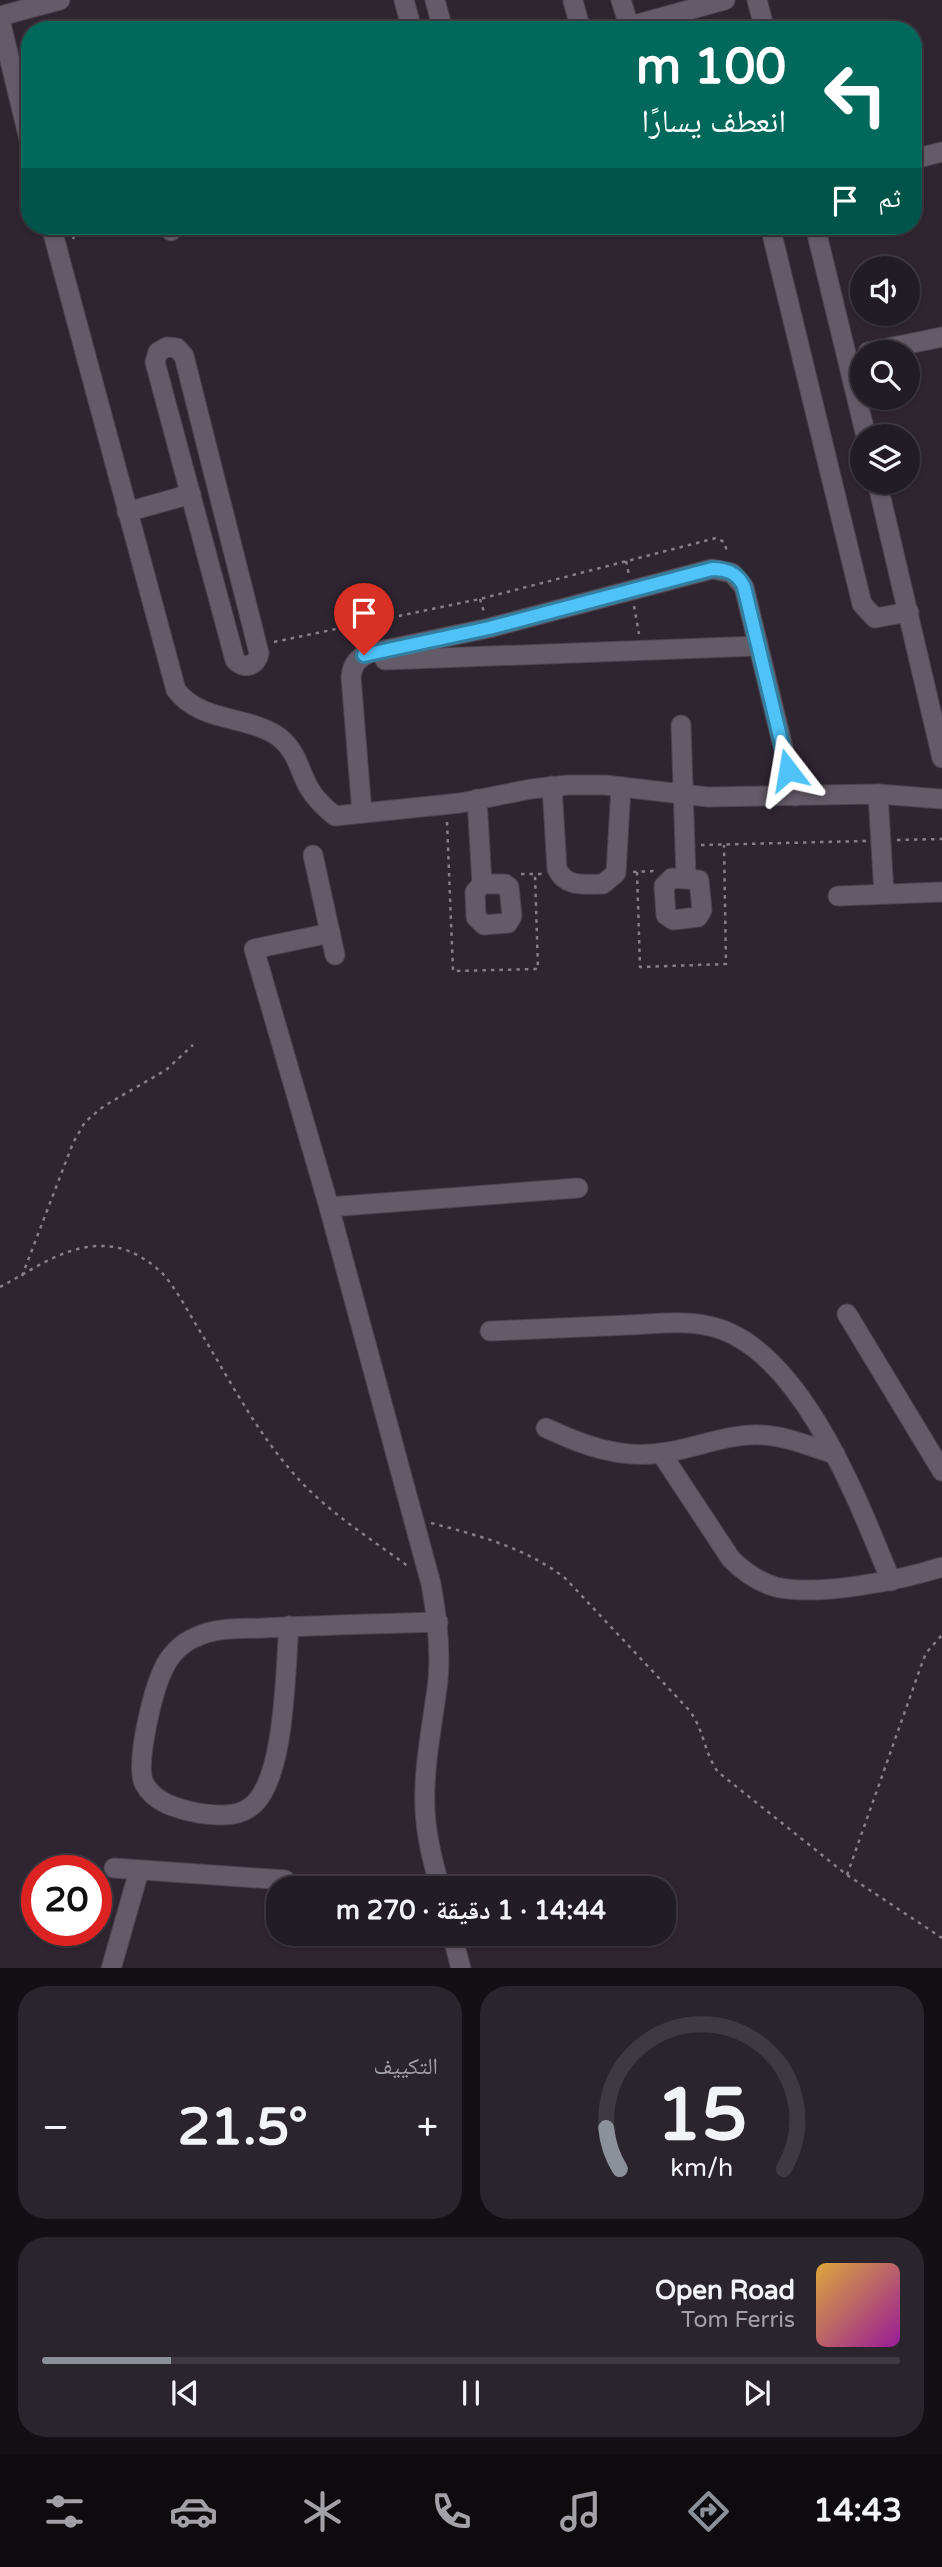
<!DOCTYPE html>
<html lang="ar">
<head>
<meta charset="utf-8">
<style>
	body { margin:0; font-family:"Varela Round","Noto Naskh Arabic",sans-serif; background:#2a252d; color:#f1f3f6; direction:rtl; height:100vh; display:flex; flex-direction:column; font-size:26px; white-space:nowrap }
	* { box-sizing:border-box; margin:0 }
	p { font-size:23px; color:#a2a1a7 }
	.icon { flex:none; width:38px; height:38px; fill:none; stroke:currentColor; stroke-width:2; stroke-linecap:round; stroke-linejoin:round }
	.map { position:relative; height:1968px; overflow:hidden; direction:ltr }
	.sheet { display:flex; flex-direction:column; gap:18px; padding:18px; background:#130f14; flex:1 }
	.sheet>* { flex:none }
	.guide { position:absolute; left:21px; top:21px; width:901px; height:214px; border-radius:28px; box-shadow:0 2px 5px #0004,0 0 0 2px #3f3a42; direction:rtl; background:#00695c; color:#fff; overflow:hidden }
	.buttons { position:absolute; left:850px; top:256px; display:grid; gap:14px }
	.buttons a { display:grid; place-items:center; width:70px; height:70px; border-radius:50%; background:#221c25; box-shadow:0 2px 5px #0004,0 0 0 2px #3f3a42; font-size:35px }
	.speed { position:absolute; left:21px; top:1855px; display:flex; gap:14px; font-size:35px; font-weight:700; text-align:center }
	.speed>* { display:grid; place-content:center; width:91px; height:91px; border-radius:50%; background:#221c25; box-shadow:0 2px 5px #0004,0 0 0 2px #3f3a42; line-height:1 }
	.speed .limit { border:10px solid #d22; background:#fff; color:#111 }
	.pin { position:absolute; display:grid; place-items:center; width:60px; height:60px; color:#fff; margin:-72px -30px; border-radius:50% 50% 50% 0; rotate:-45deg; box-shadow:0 0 7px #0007 }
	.pin .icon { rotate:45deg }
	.me { position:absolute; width:77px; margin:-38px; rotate:346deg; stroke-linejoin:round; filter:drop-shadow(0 0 5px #0008) }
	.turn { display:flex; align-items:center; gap:24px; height:147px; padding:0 21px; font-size:32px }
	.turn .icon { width:91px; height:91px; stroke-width:2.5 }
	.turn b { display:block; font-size:49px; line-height:60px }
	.then { display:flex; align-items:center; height:66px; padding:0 21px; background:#0003; gap:14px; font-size:26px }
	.big { font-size:52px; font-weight:700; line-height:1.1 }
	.sheet .card { flex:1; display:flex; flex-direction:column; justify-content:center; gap:10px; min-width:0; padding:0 24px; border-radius:28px; background:#2a252d }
	.sheet .dial { align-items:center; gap:0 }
	.dial svg { height:182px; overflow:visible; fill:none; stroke:#3f3a42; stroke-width:7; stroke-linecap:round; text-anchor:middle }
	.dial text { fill:#f1f3f6; stroke:none }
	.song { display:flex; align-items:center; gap:21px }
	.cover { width:84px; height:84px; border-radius:10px; background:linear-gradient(135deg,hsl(40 70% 55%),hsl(300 70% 35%)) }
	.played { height:7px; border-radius:4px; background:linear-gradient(90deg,#8c9099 15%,#3f3a42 15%) }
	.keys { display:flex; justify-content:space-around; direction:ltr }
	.heat { display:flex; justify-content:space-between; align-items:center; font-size:38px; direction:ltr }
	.sheet .tiles { flex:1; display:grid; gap:18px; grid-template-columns:1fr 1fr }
	.card:last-child { grid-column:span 2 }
	.trip { position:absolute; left:266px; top:1876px; width:410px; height:70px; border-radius:28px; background:#221c25; box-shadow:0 2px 5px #0004,0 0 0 2px #3f3a42; font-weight:700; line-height:70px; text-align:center; direction:rtl }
	.tabs { display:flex; height:112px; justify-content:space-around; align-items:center; background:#0e0b0f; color:#a2a1a7 }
	.tabs .icon { width:49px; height:49px }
	.tabs .current { color:#8c9099 }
	.tabs b { font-size:32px; color:#f1f3f6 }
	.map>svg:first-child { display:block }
</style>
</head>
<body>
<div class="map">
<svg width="942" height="1969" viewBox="0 0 942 1969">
	<rect width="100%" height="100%" fill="#2e2531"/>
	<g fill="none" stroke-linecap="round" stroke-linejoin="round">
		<g stroke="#4b444e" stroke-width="21">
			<g id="minor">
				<polyline points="404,0 412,30"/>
				<polyline points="435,0 443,30"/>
				<polyline points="621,0 629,26"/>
				<polyline points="757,0 765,30"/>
				<polyline points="573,1 581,30"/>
				<polyline points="0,16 60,0"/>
				<polyline points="0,20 30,143"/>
				<polyline points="616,30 725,0"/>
				<polyline points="914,159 942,152"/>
				<path d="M 51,226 L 176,690 C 201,723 248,715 279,737 C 297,751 299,770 309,788 C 316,800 325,808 335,816 L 460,803 L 531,789 L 568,785 L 605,785 L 708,797 L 878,794 L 942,799"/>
				<polyline points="770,226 862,604 875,618 909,612"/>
				<polyline points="815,226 866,436"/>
				<polyline points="171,231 177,226"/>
				<path d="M 167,347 L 177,348 L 184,356 L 259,653 C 257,666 244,670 235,660 L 155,362 L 158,352 Z"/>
				<polyline points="868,352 942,337"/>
				<polyline points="877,481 942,758"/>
				<polyline points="127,512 191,494"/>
				<polyline points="385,660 758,646"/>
				<polyline points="681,725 686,878"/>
				<path d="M 552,786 L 557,869 C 566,888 585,884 603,884 L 616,873 L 621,787"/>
				<polyline points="878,794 884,894"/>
				<polyline points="477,799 482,884 475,892 476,917 484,925 508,923 512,916 509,887 505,884 482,884"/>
				<path d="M 362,813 L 351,677 C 352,665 358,657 370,653 L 489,628 L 712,569 L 732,573 L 744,587 L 795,796"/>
				<polyline points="313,855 335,955"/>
				<polygon points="672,878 699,880 702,910 698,917 673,920 666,915 664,886"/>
				<polyline points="838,896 942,892"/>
				<path d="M 330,933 L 254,949 L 329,1207 L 431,1584 C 437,1616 441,1647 438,1680 C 433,1723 423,1766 425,1809 C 426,1836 433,1862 440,1888"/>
				<polyline points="329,1207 578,1188"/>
				<polyline points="847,1314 942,1471"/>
				<path d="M 490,1331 C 537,1329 583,1327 629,1325 C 655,1324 683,1320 709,1326 C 800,1345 859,1503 891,1581"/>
				<path d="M 546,1428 C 582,1445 620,1459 661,1453 C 695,1449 727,1433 762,1435 C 787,1436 811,1447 835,1454"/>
				<path d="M 661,1453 L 731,1559 C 744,1572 758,1582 776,1587 C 819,1597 901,1580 942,1567"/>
				<path d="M 289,1626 C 285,1669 286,1784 249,1808 C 235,1818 213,1815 198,1813 C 178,1809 154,1803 144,1783 C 135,1763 153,1691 163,1670 C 169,1656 181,1643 196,1637 C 216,1627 241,1629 263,1628 C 322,1625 380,1624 438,1622"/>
				<polyline points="114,1868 285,1880"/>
				<polyline points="452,1934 461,1969"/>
				<polyline points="111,1969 139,1871"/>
			</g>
		</g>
		<g stroke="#867f89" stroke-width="2.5" stroke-dasharray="3.5 5" stroke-linecap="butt">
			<polyline points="73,239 78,226"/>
			<polyline points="626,561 629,575"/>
			<polyline points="480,599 484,612"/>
			<polyline points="634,606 639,634"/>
			<polyline points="274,642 480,599 716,538 724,542 728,554"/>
			<polyline points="447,822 453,971 538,969 535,874"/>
			<polyline points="897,840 942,839"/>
			<polyline points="701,845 866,841"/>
			<polyline points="633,872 654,871"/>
			<polyline points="637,872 640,967 726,964 724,845"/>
			<polyline points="521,874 542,874"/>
			<polyline points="22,1276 73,1143 85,1122 104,1106 166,1070 193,1045"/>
			<path d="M 0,1287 C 38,1267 77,1236 123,1249 C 138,1254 152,1263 163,1274 C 177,1290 187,1310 198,1328 C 228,1377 255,1430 294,1474 C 326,1511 370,1538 409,1567"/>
			<path d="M 431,1523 C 480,1536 524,1547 565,1578 L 689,1710 C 704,1729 704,1753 718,1772 L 847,1875 L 942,1938"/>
			<polyline points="847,1875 921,1666 926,1653 942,1635"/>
		</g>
		<use href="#minor" stroke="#645b68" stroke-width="19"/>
	</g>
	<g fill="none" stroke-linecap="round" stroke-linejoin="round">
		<g stroke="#337fa1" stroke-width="18">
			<path id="route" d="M 364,655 L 489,628 L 712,569 C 727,569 738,573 744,587 L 788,770"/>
		</g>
		<use href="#route" stroke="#4fc3f7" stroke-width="12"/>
	</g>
</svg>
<div class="buttons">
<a><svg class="icon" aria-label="sound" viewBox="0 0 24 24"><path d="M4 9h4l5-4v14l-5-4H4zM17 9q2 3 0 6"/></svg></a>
<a><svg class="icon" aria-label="search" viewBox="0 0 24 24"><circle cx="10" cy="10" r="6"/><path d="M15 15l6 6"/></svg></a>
<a><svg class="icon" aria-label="layers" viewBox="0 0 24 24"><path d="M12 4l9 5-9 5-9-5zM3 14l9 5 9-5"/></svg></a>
</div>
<div class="speed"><div class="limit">20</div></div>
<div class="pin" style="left:364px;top:655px;background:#d93025"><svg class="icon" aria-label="arrive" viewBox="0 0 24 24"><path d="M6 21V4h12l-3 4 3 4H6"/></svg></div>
<svg class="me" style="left:788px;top:770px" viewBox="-20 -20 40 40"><path d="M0-17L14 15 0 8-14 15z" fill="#4fc3f7" stroke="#fff" stroke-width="4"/></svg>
<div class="trip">14:44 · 1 دقيقة · 270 m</div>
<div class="guide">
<div class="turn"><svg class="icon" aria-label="left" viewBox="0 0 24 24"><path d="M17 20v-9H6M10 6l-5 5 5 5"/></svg><div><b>100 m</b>انعطف يسارًا</div></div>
<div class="then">ثم<svg class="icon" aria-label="arrive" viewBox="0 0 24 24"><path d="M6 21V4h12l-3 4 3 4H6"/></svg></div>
</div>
</div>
<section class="sheet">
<div class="tiles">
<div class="card dial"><svg viewBox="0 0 100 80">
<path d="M14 69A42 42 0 1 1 86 69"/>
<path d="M14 69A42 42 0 0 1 8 51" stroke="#8c9099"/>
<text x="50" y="56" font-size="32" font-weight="700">15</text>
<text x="50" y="72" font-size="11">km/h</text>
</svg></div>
<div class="card"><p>التكييف</p>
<div class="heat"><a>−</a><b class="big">21.5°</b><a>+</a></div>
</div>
<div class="card">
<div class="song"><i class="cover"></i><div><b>Open Road</b><p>Tom Ferris</p></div></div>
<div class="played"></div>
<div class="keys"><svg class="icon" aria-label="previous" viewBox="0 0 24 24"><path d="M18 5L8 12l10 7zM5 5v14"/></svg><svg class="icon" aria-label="pause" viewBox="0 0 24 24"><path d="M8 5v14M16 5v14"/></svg><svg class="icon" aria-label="next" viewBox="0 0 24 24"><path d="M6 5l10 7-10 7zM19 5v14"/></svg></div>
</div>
</div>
</section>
<nav class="tabs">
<b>14:43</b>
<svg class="icon current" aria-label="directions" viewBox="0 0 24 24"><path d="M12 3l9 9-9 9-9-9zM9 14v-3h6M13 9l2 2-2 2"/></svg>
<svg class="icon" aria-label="music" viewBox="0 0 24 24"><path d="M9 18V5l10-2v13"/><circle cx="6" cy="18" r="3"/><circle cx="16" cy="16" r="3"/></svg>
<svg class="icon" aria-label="phone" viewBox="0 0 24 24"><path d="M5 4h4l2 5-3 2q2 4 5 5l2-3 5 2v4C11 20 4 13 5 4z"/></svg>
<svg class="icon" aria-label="climate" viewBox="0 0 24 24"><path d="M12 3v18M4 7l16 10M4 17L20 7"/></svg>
<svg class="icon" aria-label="car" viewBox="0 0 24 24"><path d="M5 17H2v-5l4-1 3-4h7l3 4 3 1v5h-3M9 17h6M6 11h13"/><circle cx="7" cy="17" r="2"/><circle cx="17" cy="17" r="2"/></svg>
<svg class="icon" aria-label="filters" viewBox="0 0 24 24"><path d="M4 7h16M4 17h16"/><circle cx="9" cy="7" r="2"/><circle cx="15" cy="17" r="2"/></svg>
</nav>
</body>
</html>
